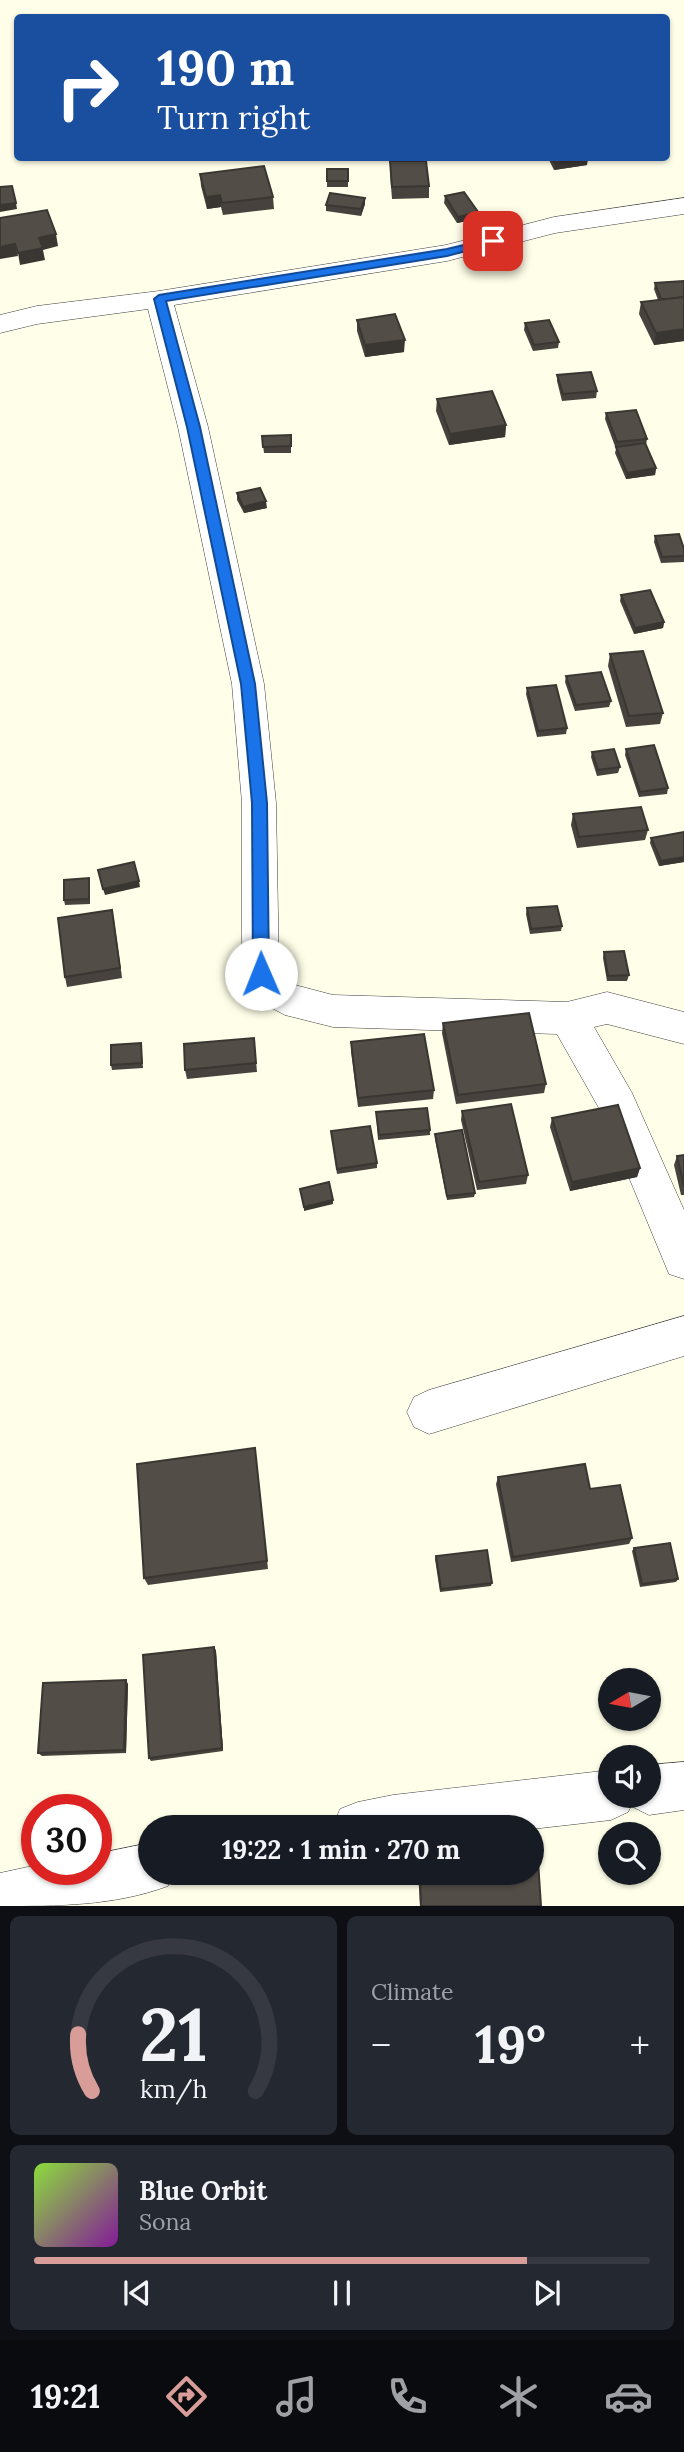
<!DOCTYPE html>
<html lang="en">
<head>
<meta charset="utf-8">
<style>
	body { margin:0; font-family:Lora,serif; background:#242831; color:#f1f3f6; height:100vh; display:flex; flex-direction:column; font-size:26px; white-space:nowrap }
	* { box-sizing:border-box; margin:0 }
	p { font-size:23px; color:#9ea1a6 }
	.icon { flex:none; width:38px; height:38px; fill:none; stroke:currentColor; stroke-width:2; stroke-linecap:round; stroke-linejoin:round }
	.map { position:relative; height:1906px; overflow:hidden }
	.panel { display:flex; flex-direction:column; gap:10px; padding:10px; background:#0d0f14; flex:1 }
	.panel>* { flex:none }
	.guide { position:absolute; left:14px; top:14px; width:656px; height:147px; border-radius:7px; box-shadow:0 2px 5px #0004; background:#1a4fa0; color:#fff; overflow:hidden }
	.needle { width:46px; rotate:260deg }
	.tools { position:absolute; left:598px; top:1668px; display:grid; gap:14px }
	.tools a { display:grid; place-items:center; width:63px; height:63px; border-radius:50%; background:#171b24; box-shadow:0 2px 5px #0004; font-size:35px }
	.speed { position:absolute; left:21px; top:1794px; display:flex; gap:14px; font-size:35px; font-weight:700; text-align:center }
	.speed>* { display:grid; place-content:center; width:91px; height:91px; border-radius:50%; background:#171b24; box-shadow:0 2px 5px #0004; line-height:1 }
	.speed .limit { border:10px solid #d22; background:#fff; color:#111 }
	.pin { position:absolute; display:grid; place-items:center; width:60px; height:60px; color:#fff; margin:-30px; border-radius:14px; box-shadow:0 4px 10px #0006 }
	.me { position:absolute; width:77px; margin:-38px; rotate:359deg; stroke-linejoin:round; filter:drop-shadow(0 0 5px #0008) }
	.turn { display:flex; align-items:center; gap:24px; height:147px; padding:0 28px; font-size:32px }
	.turn .icon { width:91px; height:91px; stroke-width:2.5 }
	.turn b { display:block; font-size:49px; line-height:60px }
	.big { font-size:52px; font-weight:700; line-height:1.1 }
	.panel .tile { flex:1; display:flex; flex-direction:column; justify-content:center; gap:10px; min-width:0; padding:0 24px; border-radius:10px; background:#242831 }
	.panel .dial { align-items:center; gap:0 }
	.dial svg { height:182px; overflow:visible; fill:none; stroke:#363941; stroke-width:7; stroke-linecap:round; text-anchor:middle }
	.dial text { fill:#f1f3f6; stroke:none }
	.song { display:flex; align-items:center; gap:21px }
	.cover { width:84px; height:84px; border-radius:10px; background:linear-gradient(135deg,hsl(90 70% 55%),hsl(290 70% 35%)) }
	.played { height:7px; border-radius:4px; background:linear-gradient(90deg,#d89d98 80%,#363941 80%) }
	.keys { display:flex; justify-content:space-around; direction:ltr }
	.heat { display:flex; justify-content:space-between; align-items:center; font-size:38px; direction:ltr }
	.panel .tiles { flex:1; display:grid; gap:10px; grid-template-columns:1fr 1fr }
	.tile:last-child { grid-column:span 2 }
	.trip { position:absolute; left:138px; top:1815px; width:406px; height:70px; border-radius:35px; background:#171b24; box-shadow:0 2px 5px #0004; font-weight:700; line-height:70px; text-align:center }
	.menu { display:flex; height:112px; justify-content:space-around; align-items:center; background:#090b0e; color:#9ea1a6 }
	.menu .icon { width:49px; height:49px }
	.menu .selected { color:#d89d98 }
	.menu b { font-size:32px; color:#f1f3f6 }
	.map>svg:first-child { display:block }
</style>
</head>
<body>
<div class="map">
<svg width="684" height="1906" viewBox="0 0 684 1906">
	<rect width="100%" height="100%" fill="#fffee8"/>
	<g fill="none" stroke-linecap="round" stroke-linejoin="round">
		<g stroke="#3d3d3d" stroke-width="1">
			<g id="minor">
				<polygon points="684,198 684,214 555,233 447,261 174,305 208,427 264,684 276,803 279,971 283,978 295,985 333,995 567,1002 607,992 684,1012 684,1044 607,1024 594,1027 632,1093 684,1210 684,1279 669,1274 604,1117 557,1034 333,1027 285,1015 257,1000 242,973 242,803 232,684 178,427 148,309 37,324 0,333 0,315 37,306 159,291 446,245 554,217"/>
				<polygon points="684,1316 684,1356 429,1434 414,1427 407,1412 414,1397 429,1390"/>
				<polygon points="684,1762 684,1810 649,1815 631,1806 628,1812 611,1820 532,1829 333,1827 340,1809 358,1802 393,1795 611,1770 611,1796 649,1796 649,1765"/>
				<path d="M 150,1843 L 150,1872 L 173,1872 L 168,1886 C 114,1906 57,1906 0,1906 L 0,1873 L 37,1865 L 37,1869 L 96,1869 L 96,1854 Z"/>
			</g>
		</g>
		<use href="#minor" fill="#fff" fill-rule="evenodd"/>
	</g>
	<g fill="#47423d">
		<polygon points="548,158 587,158 587,165 554,170"/>
		<polygon points="390,161 429,186 429,198 392,199 390,173"/>
		<polygon points="327,169 348,181 348,187 327,187"/>
		<polygon points="200,174 273,197 274,209 223,215 221,207 207,209 201,186"/>
		<polygon points="445,196 478,212 477,219 457,223 444,203"/>
		<polygon points="365,198 365,204 361,216 326,211 326,205"/>
		<polygon points="684,281 684,341 654,345 639,314 641,302 658,300 654,289 655,283"/>
		<polygon points="357,320 404,352 365,357 357,331"/>
		<polygon points="525,323 559,342 558,348 533,351 524,330"/>
		<polygon points="557,375 597,391 596,398 562,401 557,381"/>
		<polygon points="437,399 506,425 505,437 449,445 436,411"/>
		<polygon points="606,413 647,439 646,445 656,468 655,475 626,479 615,453 616,449 605,419"/>
		<polygon points="291,435 291,453 264,453 262,436"/>
		<polygon points="237,493 267,508 244,513 237,500"/>
		<polygon points="655,536 684,549 684,562 661,563 654,542"/>
		<polygon points="621,595 664,622 663,628 634,634 620,601"/>
		<polygon points="610,654 663,713 660,724 626,727 608,666"/>
		<polygon points="566,676 611,701 609,707 575,711 565,682"/>
		<polygon points="527,688 567,728 566,734 537,737 526,694"/>
		<polygon points="626,749 668,788 667,794 639,797 625,755"/>
		<polygon points="592,752 620,767 618,773 597,776 591,757"/>
		<polygon points="573,814 648,830 645,840 577,848 571,825"/>
		<polygon points="684,832 684,862 659,866 650,843 651,838"/>
		<polygon points="90,884 90,904 65,905 64,900"/>
		<polygon points="527,908 562,926 561,931 530,934 526,914"/>
		<polygon points="112,910 122,978 67,987 65,977"/>
		<polygon points="604,952 629,975 627,981 607,981 603,958"/>
		<polygon points="443,1023 546,1084 544,1093 456,1104 442,1033"/>
		<polygon points="254,1038 257,1072 187,1079 185,1070"/>
		<polygon points="351,1042 434,1090 433,1099 358,1107 351,1051"/>
		<polygon points="141,1043 143,1068 112,1070 111,1065"/>
		<polygon points="462,1111 528,1175 526,1184 477,1190 461,1120"/>
		<polygon points="376,1112 430,1130 430,1135 378,1140"/>
		<polygon points="552,1118 640,1168 637,1177 570,1191 550,1127"/>
		<polygon points="331,1131 377,1163 377,1168 337,1174"/>
		<polygon points="435,1134 475,1193 474,1197 447,1200 435,1139"/>
		<polygon points="684,1155 684,1195 681,1195 674,1165 677,1156"/>
		<polygon points="255,1448 268,1569 148,1585 144,1578"/>
		<polygon points="498,1477 590,1489 632,1538 629,1544 511,1562 496,1484"/>
		<polygon points="634,1548 678,1579 676,1582 640,1587 632,1551"/>
		<polygon points="436,1556 492,1583 491,1586 440,1592 435,1559"/>
		<polygon points="214,1647 216,1651 223,1751 151,1761 149,1758"/>
		<polygon points="128,1684 126,1753 42,1756 38,1753"/>
		<polygon points="418,1872 532,1872 541,1906 420,1906"/>
	</g>
	<g fill="#3a3632">
		<polygon points="588,159 587,165 554,170 555,163"/>
		<polygon points="220,195 221,207 207,209 206,197"/>
		<polygon points="365,198 365,204 361,216 361,209"/>
		<polygon points="16,203 17,209 0,212 0,205"/>
		<polygon points="478,212 477,219 457,223 458,217"/>
		<polygon points="56,234 58,246 43,250 45,260 20,265 18,253 39,238"/>
		<polygon points="15,244 18,256 0,259 0,247"/>
		<polygon points="684,329 684,341 654,345 656,333"/>
		<polygon points="405,340 404,352 365,357 365,345"/>
		<polygon points="506,425 505,437 449,445 450,434"/>
		<polygon points="656,468 655,475 626,479 627,473"/>
		<polygon points="266,501 267,508 244,513 243,507"/>
		<polygon points="664,622 663,628 634,634 635,628"/>
		<polygon points="684,857 684,862 659,866 661,861"/>
		<polygon points="89,878 90,884 90,904 89,899"/>
		<polygon points="139,881 140,887 105,895 103,889"/>
		<polygon points="112,910 114,920 122,978 120,968"/>
		<polygon points="640,1168 637,1177 570,1191 572,1182"/>
		<polygon points="333,1200 333,1204 304,1211 304,1207"/>
		<polygon points="214,1647 216,1651 223,1751 222,1748"/>
		<polygon points="126,1680 128,1684 126,1753 124,1750"/>
	</g>
	<g fill="#534d47" stroke="#3a3632" stroke-width="2">
		<polygon points="552,158 587,158 588,159 555,163"/>
		<polygon points="390,161 426,161 429,186 392,187"/>
		<polygon points="264,166 273,197 222,203 220,195 206,197 200,174"/>
		<rect x="327" y="169" width="21" height="12"/>
		<polygon points="12,186 16,203 0,205 0,187"/>
		<polygon points="464,192 478,212 458,217 445,196"/>
		<polygon points="330,193 365,198 361,209 326,205"/>
		<polygon points="47,210 56,234 39,238 43,248 18,253 15,244 0,247 0,218"/>
		<polygon points="684,281 684,297 669,299 661,299 655,283"/>
		<polygon points="684,297 684,329 656,333 641,302"/>
		<polygon points="395,314 405,340 365,345 357,320"/>
		<polygon points="549,320 559,342 534,345 525,323"/>
		<polygon points="591,372 597,391 563,394 557,375"/>
		<polygon points="492,391 506,425 450,434 437,399"/>
		<polygon points="636,410 647,439 617,442 606,413"/>
		<polygon points="291,435 291,446 263,447 262,436"/>
		<polygon points="645,443 656,468 627,473 616,447"/>
		<polygon points="260,488 266,501 243,507 237,493"/>
		<polygon points="679,534 684,549 684,556 662,557 655,536"/>
		<polygon points="650,590 664,622 635,628 621,595"/>
		<polygon points="643,651 663,713 629,716 610,654"/>
		<polygon points="601,672 611,701 576,705 566,676"/>
		<polygon points="556,685 567,728 538,731 527,688"/>
		<polygon points="654,745 668,788 640,792 626,749"/>
		<polygon points="614,749 620,767 598,770 592,752"/>
		<polygon points="641,807 648,830 579,837 573,814"/>
		<polygon points="684,832 684,857 661,861 651,838"/>
		<polygon points="134,862 139,881 103,889 98,870"/>
		<polygon points="89,878 89,899 64,900 64,880"/>
		<polygon points="557,906 562,926 531,929 527,908"/>
		<polygon points="112,910 120,968 65,977 58,918"/>
		<polygon points="624,951 629,975 608,976 604,952"/>
		<polygon points="529,1013 546,1084 458,1095 443,1023"/>
		<polygon points="424,1034 434,1090 358,1098 351,1042"/>
		<polygon points="254,1038 256,1063 185,1070 184,1044"/>
		<polygon points="141,1043 142,1063 111,1065 111,1045"/>
		<polygon points="511,1104 528,1175 479,1182 462,1111"/>
		<polygon points="618,1105 640,1168 572,1182 552,1118"/>
		<polygon points="427,1108 430,1130 379,1135 376,1112"/>
		<polygon points="370,1126 377,1163 337,1169 331,1131"/>
		<polygon points="462,1130 475,1193 447,1196 435,1134"/>
		<polygon points="684,1155 684,1186 677,1156"/>
		<polygon points="329,1182 333,1200 304,1207 300,1189"/>
		<polygon points="255,1448 267,1561 144,1578 137,1464"/>
		<polygon points="585,1464 590,1489 620,1485 632,1538 513,1557 498,1477"/>
		<polygon points="670,1543 678,1579 642,1584 634,1548"/>
		<polygon points="487,1550 492,1583 441,1589 436,1556"/>
		<polygon points="214,1647 222,1748 149,1758 143,1655"/>
		<polygon points="126,1680 124,1750 38,1753 43,1683"/>
		<polygon points="532,1861 538,1861 541,1906 421,1906 420,1872 532,1872"/>
	</g>
	<polygon fill="#1a73e8" stroke="#114b97" stroke-width="2" points="493,238 497,239 497,243 447,256 166,301 200,427 255,684 267,803 269,974 267,978 255,978 253,974 252,803 241,684 187,427 154,299 159,295 447,249"/>
</svg>
<div class="tools">
<a><svg class="needle" viewBox="-14 -14 28 28"><path d="M0-13l5 13h-10z" fill="#e53935"/><path d="M0 13l5-13h-10z" fill="#9ea1a6"/></svg></a>
<a><svg class="icon" aria-label="sound" viewBox="0 0 24 24"><path d="M4 9h4l5-4v14l-5-4H4zM17 9q2 3 0 6"/></svg></a>
<a><svg class="icon" aria-label="search" viewBox="0 0 24 24"><circle cx="10" cy="10" r="6"/><path d="M15 15l6 6"/></svg></a>
</div>
<div class="speed"><div class="limit">30</div></div>
<div class="pin" style="left:493px;top:241px;background:#d93025"><svg class="icon" aria-label="arrive" viewBox="0 0 24 24"><path d="M6 21V4h12l-3 4 3 4H6"/></svg></div>
<svg class="me" style="left:261px;top:974px" viewBox="-20 -20 40 40"><circle r="19" fill="#fff"/><path d="M0-13L10 11 0 6-10 11z" fill="#1a73e8"/></svg>
<div class="trip">19:22 · 1 min · 270 m</div>
<div class="guide">
<div class="turn"><svg class="icon" aria-label="right" viewBox="0 0 24 24"><path d="M7 20v-9h11M14 6l5 5-5 5"/></svg><div><b>190 m</b>Turn right</div></div>
</div>
</div>
<section class="panel">
<div class="tiles">
<div class="tile dial"><svg viewBox="0 0 100 80">
<path d="M14 69A42 42 0 1 1 86 69"/>
<path d="M14 69A42 42 0 0 1 8 44" stroke="#d89d98"/>
<text x="50" y="56" font-size="32" font-weight="700">21</text>
<text x="50" y="72" font-size="11">km/h</text>
</svg></div>
<div class="tile"><p>Climate</p>
<div class="heat"><a>−</a><b class="big">19°</b><a>+</a></div>
</div>
<div class="tile">
<div class="song"><i class="cover"></i><div><b>Blue Orbit</b><p>Sona</p></div></div>
<div class="played"></div>
<div class="keys"><svg class="icon" aria-label="previous" viewBox="0 0 24 24"><path d="M18 5L8 12l10 7zM5 5v14"/></svg><svg class="icon" aria-label="pause" viewBox="0 0 24 24"><path d="M8 5v14M16 5v14"/></svg><svg class="icon" aria-label="next" viewBox="0 0 24 24"><path d="M6 5l10 7-10 7zM19 5v14"/></svg></div>
</div>
</div>
</section>
<nav class="menu">
<b>19:21</b>
<svg class="icon selected" aria-label="directions" viewBox="0 0 24 24"><path d="M12 3l9 9-9 9-9-9zM9 14v-3h6M13 9l2 2-2 2"/></svg>
<svg class="icon" aria-label="music" viewBox="0 0 24 24"><path d="M9 18V5l10-2v13"/><circle cx="6" cy="18" r="3"/><circle cx="16" cy="16" r="3"/></svg>
<svg class="icon" aria-label="phone" viewBox="0 0 24 24"><path d="M5 4h4l2 5-3 2q2 4 5 5l2-3 5 2v4C11 20 4 13 5 4z"/></svg>
<svg class="icon" aria-label="climate" viewBox="0 0 24 24"><path d="M12 3v18M4 7l16 10M4 17L20 7"/></svg>
<svg class="icon" aria-label="car" viewBox="0 0 24 24"><path d="M5 17H2v-5l4-1 3-4h7l3 4 3 1v5h-3M9 17h6M6 11h13"/><circle cx="7" cy="17" r="2"/><circle cx="17" cy="17" r="2"/></svg>
</nav>
</body>
</html>
